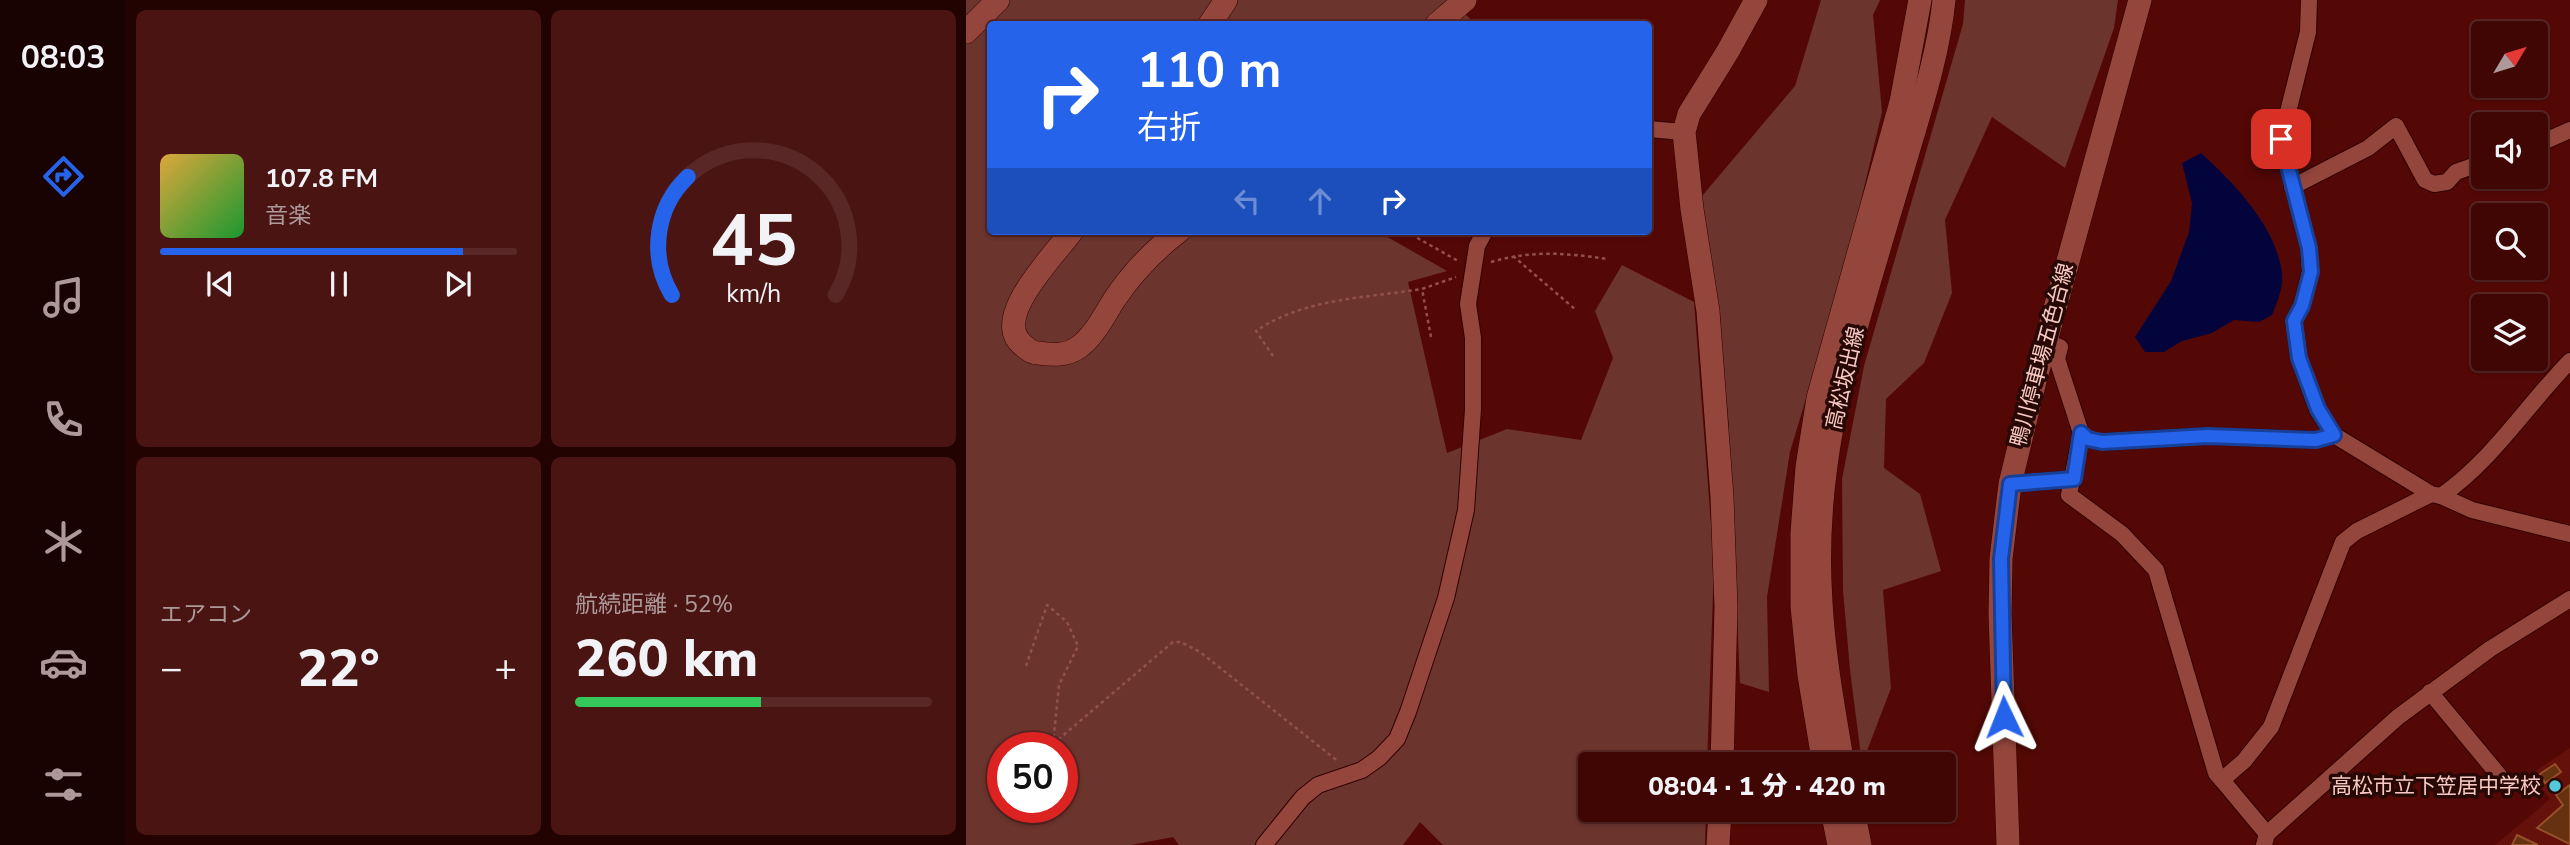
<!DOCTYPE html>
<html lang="ja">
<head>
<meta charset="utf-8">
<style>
	body { margin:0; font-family:"Nunito Sans","Noto Sans JP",sans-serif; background:#4a1413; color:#f1f3f6; height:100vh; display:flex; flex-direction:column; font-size:26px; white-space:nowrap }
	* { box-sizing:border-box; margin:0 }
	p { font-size:23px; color:#ad999a }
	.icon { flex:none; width:38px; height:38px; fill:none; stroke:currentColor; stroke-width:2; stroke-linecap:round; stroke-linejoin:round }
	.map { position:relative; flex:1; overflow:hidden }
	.details { display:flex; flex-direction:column; gap:10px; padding:10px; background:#230302; width:840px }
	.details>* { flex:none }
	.top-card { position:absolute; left:21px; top:21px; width:665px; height:214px; border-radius:7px; box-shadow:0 2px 5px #0004,0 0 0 2px #582726; background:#2563eb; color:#fff; overflow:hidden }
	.needle { width:46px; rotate:52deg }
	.controls { position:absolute; left:1505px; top:21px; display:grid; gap:14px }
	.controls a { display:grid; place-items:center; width:77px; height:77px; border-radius:7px; background:#3f0604; box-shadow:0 2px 5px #0004,0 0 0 2px #582726; font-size:35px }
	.speed { position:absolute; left:21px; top:732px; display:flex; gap:14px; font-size:35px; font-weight:700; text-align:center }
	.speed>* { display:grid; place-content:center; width:91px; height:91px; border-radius:50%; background:#3f0604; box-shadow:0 2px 5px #0004,0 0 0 2px #582726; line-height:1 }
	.speed .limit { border:10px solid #d22; background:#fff; color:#111 }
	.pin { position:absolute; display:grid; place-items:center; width:60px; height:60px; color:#fff; margin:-30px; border-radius:14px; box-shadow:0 4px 10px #0006 }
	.me { position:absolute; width:77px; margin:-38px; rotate:358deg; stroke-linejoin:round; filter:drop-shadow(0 0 5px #0008) }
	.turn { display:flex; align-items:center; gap:24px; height:147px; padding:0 35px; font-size:32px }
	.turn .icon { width:91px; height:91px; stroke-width:2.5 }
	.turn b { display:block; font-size:49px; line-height:60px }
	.lanes { display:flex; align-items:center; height:66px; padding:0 35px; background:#0003; justify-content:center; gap:35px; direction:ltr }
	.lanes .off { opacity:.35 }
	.big { font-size:52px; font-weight:800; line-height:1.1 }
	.details .card { flex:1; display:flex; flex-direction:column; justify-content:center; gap:10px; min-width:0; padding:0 24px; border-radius:10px; background:#4a1413 }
	.details .dial { align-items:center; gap:0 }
	.dial svg { height:182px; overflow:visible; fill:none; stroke:#582726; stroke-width:7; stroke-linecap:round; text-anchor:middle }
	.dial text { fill:#f1f3f6; stroke:none }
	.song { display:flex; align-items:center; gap:21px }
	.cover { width:84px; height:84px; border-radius:10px; background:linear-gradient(135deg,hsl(40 70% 55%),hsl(130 70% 35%)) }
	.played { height:7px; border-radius:4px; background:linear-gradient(90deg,#2563eb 85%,#582726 85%) }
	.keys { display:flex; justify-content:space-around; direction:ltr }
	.heat { display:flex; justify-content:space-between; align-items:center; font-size:38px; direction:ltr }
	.charge { height:10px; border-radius:5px; background:linear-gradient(90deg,#34c759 52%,#582726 0) }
	.details .tiles { flex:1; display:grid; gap:10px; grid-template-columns:repeat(2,1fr) }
	.trip { position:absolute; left:612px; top:752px; width:378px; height:70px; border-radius:7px; background:#3f0604; box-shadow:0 2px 5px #0004,0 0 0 2px #582726; font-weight:800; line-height:70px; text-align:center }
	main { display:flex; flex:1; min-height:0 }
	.tabs { display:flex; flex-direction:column; width:126px; justify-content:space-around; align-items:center; background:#190202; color:#ad999a }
	.tabs .icon { width:49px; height:49px }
	.tabs .on { color:#2563eb }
	.tabs b { font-size:32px; color:#f1f3f6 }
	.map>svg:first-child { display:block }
</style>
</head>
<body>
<main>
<nav class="tabs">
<b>08:03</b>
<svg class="icon on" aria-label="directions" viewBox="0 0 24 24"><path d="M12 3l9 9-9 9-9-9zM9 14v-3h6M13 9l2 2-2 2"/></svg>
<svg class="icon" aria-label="music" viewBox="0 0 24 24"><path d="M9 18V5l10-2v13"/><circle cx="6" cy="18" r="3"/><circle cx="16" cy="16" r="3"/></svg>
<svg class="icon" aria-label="phone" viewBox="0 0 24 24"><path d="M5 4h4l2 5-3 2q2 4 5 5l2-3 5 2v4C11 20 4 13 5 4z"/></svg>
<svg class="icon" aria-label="climate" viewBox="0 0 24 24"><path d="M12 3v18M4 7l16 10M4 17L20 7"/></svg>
<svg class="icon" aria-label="car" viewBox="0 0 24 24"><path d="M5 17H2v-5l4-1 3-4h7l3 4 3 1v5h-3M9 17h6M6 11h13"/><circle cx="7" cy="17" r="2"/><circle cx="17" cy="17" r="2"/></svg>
<svg class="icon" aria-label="filters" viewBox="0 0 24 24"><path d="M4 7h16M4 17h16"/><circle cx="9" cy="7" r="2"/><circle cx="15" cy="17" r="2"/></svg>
</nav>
<section class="details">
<div class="tiles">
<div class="card">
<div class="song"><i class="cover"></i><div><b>107.8 FM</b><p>音楽</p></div></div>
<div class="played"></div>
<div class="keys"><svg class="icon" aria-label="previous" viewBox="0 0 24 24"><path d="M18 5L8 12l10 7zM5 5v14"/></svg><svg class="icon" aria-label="pause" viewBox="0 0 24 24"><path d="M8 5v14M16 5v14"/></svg><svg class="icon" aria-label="next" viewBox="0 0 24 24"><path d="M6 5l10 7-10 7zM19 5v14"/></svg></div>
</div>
<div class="card dial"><svg viewBox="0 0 100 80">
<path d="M14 69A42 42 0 1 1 86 69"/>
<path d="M14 69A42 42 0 0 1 21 17" stroke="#2563eb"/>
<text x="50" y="56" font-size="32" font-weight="700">45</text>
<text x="50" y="72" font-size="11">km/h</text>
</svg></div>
<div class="card"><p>エアコン</p>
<div class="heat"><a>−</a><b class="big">22°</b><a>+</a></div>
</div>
<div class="card"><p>航続距離 · 52%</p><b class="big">260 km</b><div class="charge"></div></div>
</div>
</section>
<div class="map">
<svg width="1604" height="845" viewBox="0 0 1604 845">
	<rect width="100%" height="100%" fill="#540805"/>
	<polygon fill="#64100b" points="1604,748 1604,845 1529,845 1584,799 1565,774"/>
	<g fill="#6b342d" fill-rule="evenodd">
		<path d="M 0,0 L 483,0 L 510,24 L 24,24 L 24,231 L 411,231 L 481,271 L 442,282 L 481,453 L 541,429 L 615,440 L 647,358 L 629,311 L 656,265 L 728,302 L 748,564 L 741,765 L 625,765 L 625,810 L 740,810 L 739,845 L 477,845 L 454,822 L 437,845 L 213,845 L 207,837 L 165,845 L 0,845 ZM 37,747 L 96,747 L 96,807 L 37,807 Z"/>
		<polygon points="855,0 914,0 907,15 916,112 879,268 824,452 801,597 803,692 774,683 762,415 736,196 829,86"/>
		<polygon points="999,0 1152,0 1148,28 1099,168 1026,117 979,220 986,293 958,363 920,399 918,468 954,494 975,571 917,590 925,688 896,764 884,670 877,590 876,479 898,366 997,24"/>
	</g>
	<path fill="#04043d" d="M 1235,153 C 1268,183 1310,226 1316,273 C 1318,286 1311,303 1306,315 L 1293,322 L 1268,320 L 1246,333 L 1216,341 L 1198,352 L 1179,352 L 1169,337 L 1205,281 L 1223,232 L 1226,203 L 1216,163 Z"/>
	<g fill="#653111" stroke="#955027" stroke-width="2">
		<polygon points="1589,764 1595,772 1579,783 1574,774"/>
		<polygon points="1604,785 1604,844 1571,828 1597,805 1590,795"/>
		<polygon points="1551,835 1572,845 1546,845"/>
	</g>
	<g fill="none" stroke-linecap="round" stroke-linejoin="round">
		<g stroke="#300000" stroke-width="18">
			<g id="street">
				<polyline points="682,129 718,132"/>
				<polyline points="1570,145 1604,130"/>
				<polyline points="1326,187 1402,148 1430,126 1459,180 1468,184 1481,182 1490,172 1507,166 1517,166"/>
				<polyline points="1079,342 1094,347 1091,359 1115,433 1122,439 1136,442 1242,436 1350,440 1368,435 1351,409 1333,358 1328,321 1336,306 1344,272 1343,248 1315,140 1342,32 1343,0"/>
				<polyline points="1115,433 1103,495 1156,534 1190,570 1250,773 1256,780"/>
				<path d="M 1368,435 L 1465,494 L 1475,496 C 1527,460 1560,406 1604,361"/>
				<polyline points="1044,484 1108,479"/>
				<polyline points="1475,496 1506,510 1604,534"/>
				<polyline points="1464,692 1541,785"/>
				<polyline points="1301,834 1432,717 1524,649 1604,599"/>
				<polyline points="298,845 337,797 352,785 396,770 413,758 431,739 442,712 480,598 500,510 507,409 507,338 502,304 511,246 519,231"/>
				<polyline points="1298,845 1301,834 1256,780 1278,761 1305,727 1377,542 1391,531 1465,494"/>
			</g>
		</g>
		<g stroke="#300000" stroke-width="24">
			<g id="secondary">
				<polyline points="244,24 260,0"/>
				<polyline points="471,24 499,0"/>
				<polyline points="0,32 32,0"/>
				<path d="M 106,231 C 89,255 22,320 58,346 C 63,350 66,353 72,353 C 86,355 101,356 113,347 C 128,336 138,316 148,300 C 166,273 187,251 213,231"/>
				<polyline points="756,765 760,607 756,497 742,311 726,209 718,132 723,114 762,51 790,0"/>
				<polyline points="858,765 843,675 836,606 836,533 841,467 852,398 935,102 954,0"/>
				<path d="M 877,765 C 868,710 858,657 855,602 C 849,514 863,422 887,339 C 905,274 925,209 944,145 C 958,98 973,49 978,0"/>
				<polyline points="866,810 873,845"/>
				<polyline points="887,810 894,845"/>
				<polyline points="752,845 754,810"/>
				<polyline points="1042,845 1034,614 1035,559 1044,484 1069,381 1174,0"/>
			</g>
		</g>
		<g stroke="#92514c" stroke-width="2.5" stroke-dasharray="3.5 3.5" stroke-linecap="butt">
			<polyline points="439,231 494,262"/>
			<polyline points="547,256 610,310"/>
			<path d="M 525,262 C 567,250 599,253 642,259"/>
			<polyline points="465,337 456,289 490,277"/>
			<path d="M 307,356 L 290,331 C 338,298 401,298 456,289"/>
			<polyline points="60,666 81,605 101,622 112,646 93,685 87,744"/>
			<polyline points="87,744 207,642 215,642 234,652 373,762"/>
		</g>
		<use href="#street" stroke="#94463c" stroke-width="16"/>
		<use href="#secondary" stroke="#94463c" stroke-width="23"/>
	</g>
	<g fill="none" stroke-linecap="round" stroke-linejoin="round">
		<g stroke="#184099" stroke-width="18">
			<polyline id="route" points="1038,717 1035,559 1044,484 1108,479 1115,433 1122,439 1136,442 1242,436 1350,440 1368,435 1352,409 1333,358 1328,321 1336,306 1345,272 1343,248 1315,139"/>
		</g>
		<use href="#route" stroke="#2563eb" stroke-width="12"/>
	</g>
	<circle fill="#53cadc" stroke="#270805" stroke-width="2.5" cx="1589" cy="786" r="7"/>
	<g text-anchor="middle" stroke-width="7" stroke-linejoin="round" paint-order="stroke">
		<g font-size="21" fill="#f8c9c2" stroke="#270805">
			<text transform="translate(1076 355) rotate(-75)" y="7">鴨川停車場五色台線</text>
			<text transform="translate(879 378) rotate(-77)" y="7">高松坂出線</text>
		</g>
		<g font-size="21" fill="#f8c9c2" stroke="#270805" text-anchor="end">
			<text x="1575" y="793">高松市立下笠居中学校</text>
		</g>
	</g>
</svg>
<div class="controls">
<a><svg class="needle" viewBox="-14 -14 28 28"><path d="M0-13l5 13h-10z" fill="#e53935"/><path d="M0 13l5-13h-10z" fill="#ad999a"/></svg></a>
<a><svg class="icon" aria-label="sound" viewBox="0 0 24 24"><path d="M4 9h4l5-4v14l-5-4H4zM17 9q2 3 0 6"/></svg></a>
<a><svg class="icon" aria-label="search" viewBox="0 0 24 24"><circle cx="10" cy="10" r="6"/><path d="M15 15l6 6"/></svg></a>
<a><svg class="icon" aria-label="layers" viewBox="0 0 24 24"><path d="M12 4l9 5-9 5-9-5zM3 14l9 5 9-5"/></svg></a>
</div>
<div class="speed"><div class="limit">50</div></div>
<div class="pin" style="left:1315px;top:139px;background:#d93025"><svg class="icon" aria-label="arrive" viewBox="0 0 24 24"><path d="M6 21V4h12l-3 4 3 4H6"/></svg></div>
<svg class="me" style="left:1038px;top:717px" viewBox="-20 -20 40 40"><path d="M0-17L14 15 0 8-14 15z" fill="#2563eb" stroke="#fff" stroke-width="4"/></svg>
<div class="trip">08:04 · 1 分 · 420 m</div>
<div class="top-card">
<div class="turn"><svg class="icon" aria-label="right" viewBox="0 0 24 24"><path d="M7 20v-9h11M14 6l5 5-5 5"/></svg><div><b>110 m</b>右折</div></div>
<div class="lanes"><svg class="icon off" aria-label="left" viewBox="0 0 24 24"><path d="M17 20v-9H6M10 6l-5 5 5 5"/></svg><svg class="icon off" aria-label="ahead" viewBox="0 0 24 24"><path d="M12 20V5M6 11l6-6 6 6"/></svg><svg class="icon" aria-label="right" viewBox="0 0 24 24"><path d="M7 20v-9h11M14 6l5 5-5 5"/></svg></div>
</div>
</div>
</main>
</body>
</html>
